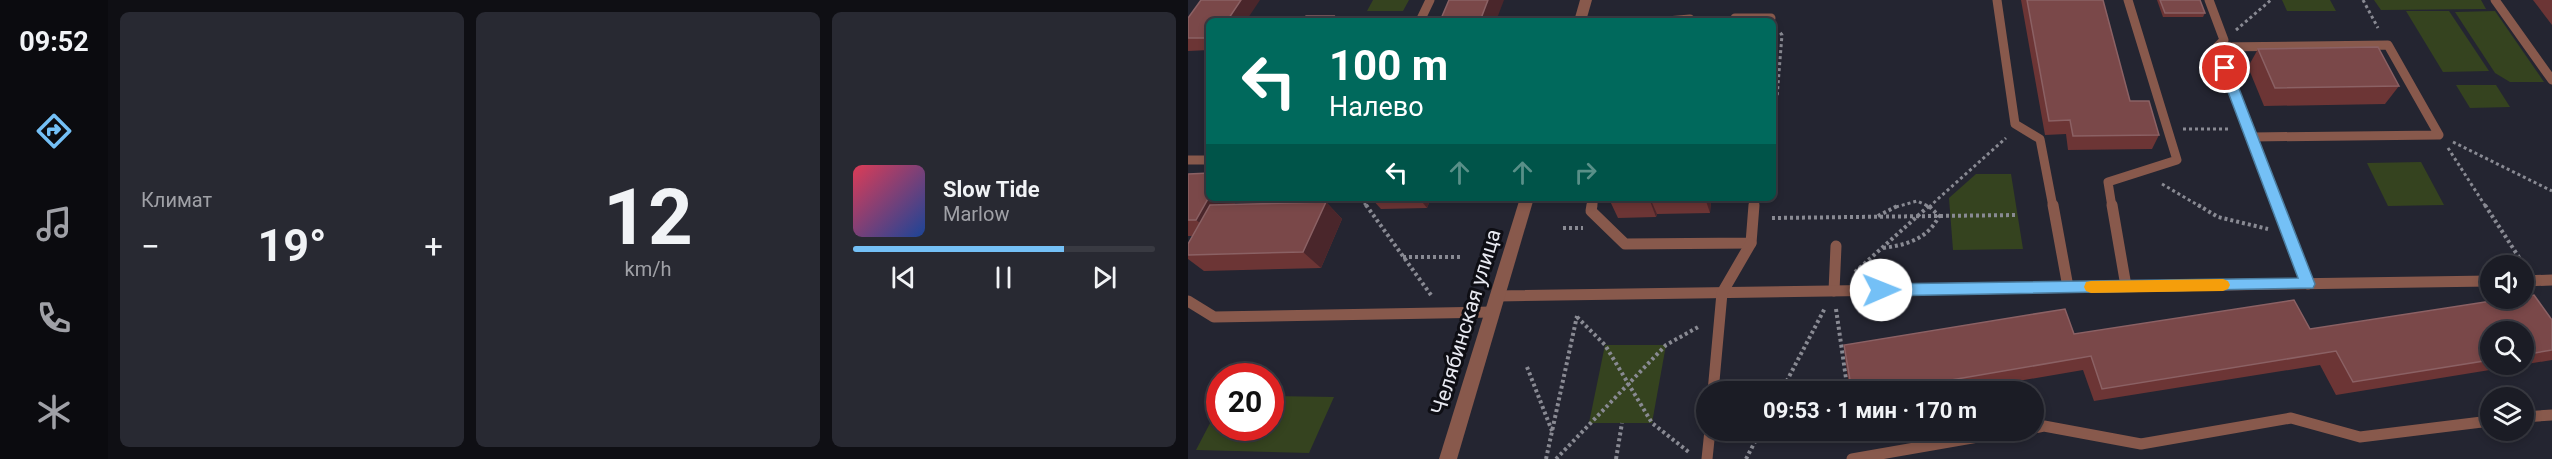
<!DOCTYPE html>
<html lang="ru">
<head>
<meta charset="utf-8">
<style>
	body { margin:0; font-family:Roboto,sans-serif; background:#282932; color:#f1f3f6; height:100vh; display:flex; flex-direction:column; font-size:22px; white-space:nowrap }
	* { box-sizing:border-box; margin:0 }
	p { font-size:20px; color:#a0a1a7 }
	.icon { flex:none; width:33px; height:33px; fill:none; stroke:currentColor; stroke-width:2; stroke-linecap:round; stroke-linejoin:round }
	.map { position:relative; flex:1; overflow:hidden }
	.details { display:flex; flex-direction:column; gap:12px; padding:12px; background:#0f0f14; width:1080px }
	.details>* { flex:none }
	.hud { position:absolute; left:18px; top:18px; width:570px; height:183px; border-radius:9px; box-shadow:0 3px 9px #0003,0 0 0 2px #393a42; background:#00695c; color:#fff; overflow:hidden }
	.buttons { position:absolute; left:1292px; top:255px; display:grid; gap:12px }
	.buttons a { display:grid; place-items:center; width:54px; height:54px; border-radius:50%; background:#1b1c25; box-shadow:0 3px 9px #0003,0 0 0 2px #393a42; font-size:30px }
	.speed { position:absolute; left:18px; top:363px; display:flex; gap:12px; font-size:30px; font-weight:700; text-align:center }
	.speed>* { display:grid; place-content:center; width:78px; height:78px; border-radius:50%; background:#1b1c25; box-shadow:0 3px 9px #0003,0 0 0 2px #393a42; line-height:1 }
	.speed .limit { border:9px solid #d22; background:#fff; color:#111 }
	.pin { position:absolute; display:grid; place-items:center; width:51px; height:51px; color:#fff; margin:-26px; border:3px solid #fff; border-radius:50%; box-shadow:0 2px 6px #0007 }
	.me { position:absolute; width:66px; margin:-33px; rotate:89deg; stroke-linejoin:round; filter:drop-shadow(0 0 4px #0008) }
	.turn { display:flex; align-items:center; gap:21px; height:126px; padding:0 24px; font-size:27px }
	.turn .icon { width:78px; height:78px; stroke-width:2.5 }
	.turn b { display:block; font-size:42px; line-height:51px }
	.lanes { display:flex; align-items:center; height:57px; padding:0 24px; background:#0003; justify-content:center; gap:30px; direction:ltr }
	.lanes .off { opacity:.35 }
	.big { font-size:45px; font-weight:700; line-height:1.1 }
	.details .card { flex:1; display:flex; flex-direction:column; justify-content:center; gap:9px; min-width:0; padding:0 21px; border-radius:9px; background:#282932 }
	.details .dial { align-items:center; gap:0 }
	.dial b { font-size:78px; line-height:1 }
	.song { display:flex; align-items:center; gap:18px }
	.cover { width:72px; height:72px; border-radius:9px; background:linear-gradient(135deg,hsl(350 70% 55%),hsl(220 70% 35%)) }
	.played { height:6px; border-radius:3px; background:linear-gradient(90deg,#74c0f6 70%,#393a42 70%) }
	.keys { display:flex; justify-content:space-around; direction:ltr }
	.heat { display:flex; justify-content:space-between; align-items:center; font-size:33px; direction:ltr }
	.details .tiles { flex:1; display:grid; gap:12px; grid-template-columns:repeat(3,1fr) }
	.trip { position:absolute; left:508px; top:381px; width:348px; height:60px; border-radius:30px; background:#1b1c25; box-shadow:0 3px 9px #0003,0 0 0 2px #393a42; font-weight:700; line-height:60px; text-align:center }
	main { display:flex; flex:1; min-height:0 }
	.tabs { display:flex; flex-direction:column; width:108px; justify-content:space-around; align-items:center; background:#0b0b0f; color:#a0a1a7 }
	.tabs .icon { width:42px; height:42px }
	.tabs .selected { color:#74c0f6 }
	.tabs b { font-size:27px; color:#f1f3f6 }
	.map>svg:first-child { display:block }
</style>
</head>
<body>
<main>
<nav class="tabs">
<b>09:52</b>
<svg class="icon selected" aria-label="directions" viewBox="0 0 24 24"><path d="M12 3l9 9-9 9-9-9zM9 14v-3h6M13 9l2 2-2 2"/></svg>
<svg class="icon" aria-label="music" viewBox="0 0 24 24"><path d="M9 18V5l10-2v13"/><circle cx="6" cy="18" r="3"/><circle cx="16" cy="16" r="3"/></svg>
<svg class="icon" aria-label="phone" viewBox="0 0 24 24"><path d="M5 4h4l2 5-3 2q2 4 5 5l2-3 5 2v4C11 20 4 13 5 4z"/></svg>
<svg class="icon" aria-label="climate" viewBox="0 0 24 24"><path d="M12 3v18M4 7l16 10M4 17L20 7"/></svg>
</nav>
<section class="details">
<div class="tiles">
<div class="card"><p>Климат</p>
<div class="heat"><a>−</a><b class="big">19°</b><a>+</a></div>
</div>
<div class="card dial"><b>12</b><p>km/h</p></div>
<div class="card">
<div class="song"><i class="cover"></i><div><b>Slow Tide</b><p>Marlow</p></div></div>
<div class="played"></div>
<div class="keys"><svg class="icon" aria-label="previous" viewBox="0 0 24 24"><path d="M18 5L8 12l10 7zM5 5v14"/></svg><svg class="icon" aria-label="pause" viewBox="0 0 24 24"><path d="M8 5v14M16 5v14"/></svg><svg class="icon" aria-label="next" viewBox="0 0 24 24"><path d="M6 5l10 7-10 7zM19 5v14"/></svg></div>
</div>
</div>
</section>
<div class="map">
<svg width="1364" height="459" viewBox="0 0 1364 459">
	<rect width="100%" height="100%" fill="#242531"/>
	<g fill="#35431f">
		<polygon points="185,0 221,0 215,11 179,11"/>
		<polygon points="1094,0 1142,0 1148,11 1099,11"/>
		<polygon points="1186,0 1293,0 1298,9 1193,10"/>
		<polygon points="1218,11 1261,11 1301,71 1255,72"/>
		<polygon points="1307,11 1356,82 1322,82 1307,73 1267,12"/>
		<polygon points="1268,85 1308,85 1322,107 1282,108"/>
		<polygon points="1233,162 1256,205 1200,206 1179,163"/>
		<polygon points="788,174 823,174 835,249 765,250 761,198"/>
		<polygon points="417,345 478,345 464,423 401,423"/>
		<polygon points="83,396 146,397 121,453 8,450 31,406 32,428 82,428"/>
	</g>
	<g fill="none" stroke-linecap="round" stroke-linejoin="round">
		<g stroke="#898a93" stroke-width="3" stroke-dasharray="3 3" stroke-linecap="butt">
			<polyline points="1175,0 1190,28"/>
			<polyline points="1048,30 1083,0"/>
			<polyline points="585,97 589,97 594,35 591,31"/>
			<polyline points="995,129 1042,129"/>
			<polyline points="1265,142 1364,191"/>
			<polyline points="1260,148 1298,207"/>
			<polyline points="974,184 1013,207"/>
			<polyline points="173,198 179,207"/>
			<polyline points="708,207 729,201 742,207"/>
			<polyline points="741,207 818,138"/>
		</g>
		<g stroke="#898a93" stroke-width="4" stroke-dasharray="3 3" stroke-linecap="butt">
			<polyline points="178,205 243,295"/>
			<polyline points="1010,205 1030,217 1080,229"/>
			<polyline points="1297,205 1334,262"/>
			<polyline points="690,216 711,205"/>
			<polyline points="584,218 829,215"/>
			<polyline points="375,228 395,228"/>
			<path d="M 695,248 C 718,245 740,239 751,216 L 740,205"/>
			<polyline points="215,257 274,257"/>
			<polyline points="670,269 686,269"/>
			<polyline points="667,272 742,205"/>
			<polyline points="648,309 660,392"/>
			<polyline points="389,317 417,345 464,423 502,453"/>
			<polyline points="339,367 364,431"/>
			<polyline points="593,392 637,308"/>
			<polyline points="666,430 667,440"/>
			<polyline points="358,459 389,316"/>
			<polyline points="368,459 478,345 512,326"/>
			<polyline points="428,459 434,423"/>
			<polyline points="558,459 573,430"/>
		</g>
		<g stroke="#88594c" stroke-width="9">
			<polyline points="809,0 827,124 852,139 865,207"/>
			<polyline points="1021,0 1036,40 1029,47"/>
			<polyline points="1307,0 1364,80"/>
			<polyline points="547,18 583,18"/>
			<polyline points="232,21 242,0"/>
			<polyline points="479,21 502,19"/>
			<polygon points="1200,45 1251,135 1064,137 1029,47"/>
			<polyline points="1064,137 1091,207"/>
			<polyline points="0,160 21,160"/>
			<polyline points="404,207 406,198"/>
			<polyline points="566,207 567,198"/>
			<polyline points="924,207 920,182 989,160 940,0"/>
		</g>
		<g stroke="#88594c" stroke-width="11">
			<polyline points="404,205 403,211 437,244 563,243 566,205"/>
			<polyline points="865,205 880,287"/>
			<polyline points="924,205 938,286"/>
			<polyline points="1090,205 1120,284"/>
			<polyline points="1335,281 1364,280"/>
			<polyline points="646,291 648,246"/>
			<polyline points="309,296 1302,281"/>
			<polyline points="0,301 26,317 305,312"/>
			<polyline points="525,392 534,293 563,243"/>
			<polyline points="1335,417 1364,415"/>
			<polyline points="846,428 856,426 953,444 1103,418 1172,437 1302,421"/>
			<polyline points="519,459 522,430"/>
			<polyline points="664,459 830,430"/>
		</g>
		<g fill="#88594c" fill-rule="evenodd">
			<polygon points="392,0 404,0 398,21 386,21"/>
			<polygon points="332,198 346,198 269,459 251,459"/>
		</g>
	</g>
	<g fill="#6c3535" fill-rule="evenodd">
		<polygon points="833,0 915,0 942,101 971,135 964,149 880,150 878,134 857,135"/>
		<polygon points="969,0 1012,0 1017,13 1015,17 975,17"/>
		<polygon points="1345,0 1364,0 1364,25"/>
		<polygon points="0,18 21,21 21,50 0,51"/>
		<polygon points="1070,49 1211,86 1197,104 1076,106 1060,67"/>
		<polygon points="0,174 21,198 50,198 46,204 138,202 154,219 133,268 16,271 0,259 0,255 4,236 0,236"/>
		<polygon points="183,198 243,198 239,208 193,209"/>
		<polygon points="423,198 523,198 522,213 469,214 468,217 430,218 422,201"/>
		<path d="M 1364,320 L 1364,360 L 1148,395 L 1132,365 L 906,401 L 895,370 L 766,392 L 662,392 L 657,358 L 656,345 L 886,334 L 1122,329 ZM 1302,332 L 1335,332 L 1335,364 L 1302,364 Z"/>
	</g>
	<g fill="#4a262b">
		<polygon points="53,0 72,0 58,21 39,21"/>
		<polygon points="300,0 316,0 308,21 292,21"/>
		<polygon points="146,16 149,21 143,21"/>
		<polygon points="21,197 21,198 50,198 29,236 8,220"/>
		<polygon points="231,198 243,198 239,208"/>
		<polygon points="462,198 469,214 468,217 462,201"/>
		<polygon points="517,198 523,198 522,213"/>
		<polygon points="138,202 154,219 133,268 115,252"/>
	</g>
	<g fill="#7a4849" stroke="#8b6164" stroke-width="1.5">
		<polygon points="13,0 53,0 39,21 21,21 21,38 0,38 0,18"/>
		<polygon points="261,0 300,0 292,21 252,21"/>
		<polygon points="839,0 915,0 942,101 961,101 971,135 885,136 882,120 861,121"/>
		<polygon points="972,0 1012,0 1017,13 977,13"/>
		<polygon points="118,16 146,16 143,21 115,21"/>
		<polygon points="562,17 561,21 488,21 488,19"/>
		<polygon points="1190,47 1211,86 1087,88 1070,49"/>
		<polygon points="21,173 21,197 8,220 0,220 0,174"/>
		<polygon points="423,198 462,198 462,201 422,201"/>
		<polygon points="138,202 115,252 0,255 0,244 22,205"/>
		<polygon points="1346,295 1364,320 1364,350 1335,355 1335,332 1302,332 1302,360 1165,382 1148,351 914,389 903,356 693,392 664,392 656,345 877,309 886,334 1106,300 1122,329 1323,298 1335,298 1335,297"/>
	</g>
	<polygon fill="#74c0f6" stroke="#4b7da0" stroke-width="1.5" points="1037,63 1043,68 1127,284 1125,288 693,296 687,295 685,290 687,286 693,284 1110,278 1031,68"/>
	<polygon fill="#f59e0b" points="1035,279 1040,281 1042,285 1040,289 1035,291 903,293 898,291 896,287 898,282 903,281"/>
	<g text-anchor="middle" stroke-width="6" stroke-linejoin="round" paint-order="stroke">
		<g font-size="21" fill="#e8e9f1" stroke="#0e0e14">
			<text transform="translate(278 322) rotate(-73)" y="7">Челябинская улица</text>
		</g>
	</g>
</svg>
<div class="buttons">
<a><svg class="icon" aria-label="sound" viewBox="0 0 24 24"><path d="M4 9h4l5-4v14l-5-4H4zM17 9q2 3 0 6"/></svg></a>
<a><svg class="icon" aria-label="search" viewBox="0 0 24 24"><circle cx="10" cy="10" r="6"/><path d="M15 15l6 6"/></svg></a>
<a><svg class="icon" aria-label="layers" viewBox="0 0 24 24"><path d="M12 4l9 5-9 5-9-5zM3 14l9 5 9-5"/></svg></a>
</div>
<div class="speed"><div class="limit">20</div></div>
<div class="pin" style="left:1037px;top:68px;background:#d93025"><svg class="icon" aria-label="arrive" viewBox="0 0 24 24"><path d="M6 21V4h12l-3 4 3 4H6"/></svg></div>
<svg class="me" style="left:693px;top:290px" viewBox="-20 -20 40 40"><circle r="19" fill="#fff"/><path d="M0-13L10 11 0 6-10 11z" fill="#74c0f6"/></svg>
<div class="trip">09:53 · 1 мин · 170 m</div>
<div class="hud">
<div class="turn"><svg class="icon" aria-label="left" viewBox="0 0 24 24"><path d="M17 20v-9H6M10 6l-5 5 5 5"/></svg><div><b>100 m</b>Налево</div></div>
<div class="lanes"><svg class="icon" aria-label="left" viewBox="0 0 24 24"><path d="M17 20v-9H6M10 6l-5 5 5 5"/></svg><svg class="icon off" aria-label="ahead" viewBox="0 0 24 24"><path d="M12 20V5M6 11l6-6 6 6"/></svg><svg class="icon off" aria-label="ahead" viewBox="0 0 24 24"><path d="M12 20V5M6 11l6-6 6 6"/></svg><svg class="icon off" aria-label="right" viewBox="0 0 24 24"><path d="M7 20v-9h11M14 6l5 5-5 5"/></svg></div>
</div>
</div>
</main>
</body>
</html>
